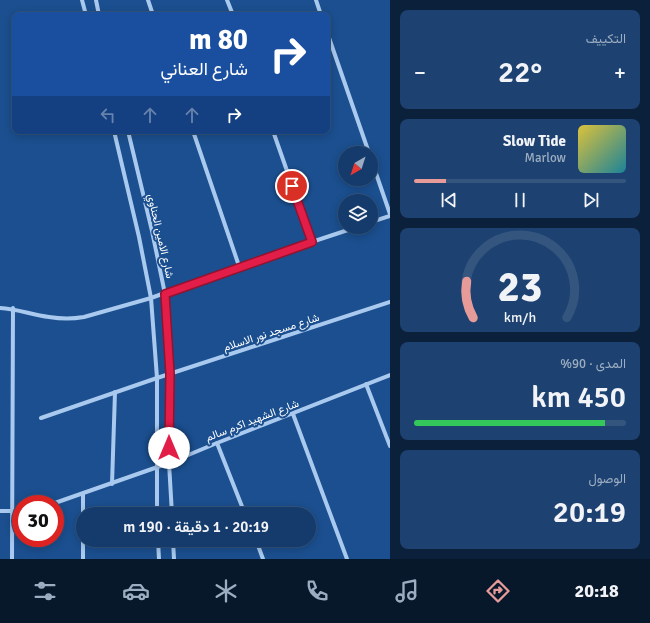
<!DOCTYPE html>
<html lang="ar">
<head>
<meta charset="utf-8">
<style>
	body { margin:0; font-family:Signika,Vazirmatn,sans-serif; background:#1d4271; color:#f1f3f6; direction:rtl; height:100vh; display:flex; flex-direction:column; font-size:15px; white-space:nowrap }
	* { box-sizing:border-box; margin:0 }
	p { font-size:13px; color:#9dadc1 }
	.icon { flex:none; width:22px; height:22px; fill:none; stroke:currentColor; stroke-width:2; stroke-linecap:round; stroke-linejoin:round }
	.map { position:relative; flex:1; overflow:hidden; direction:ltr }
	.drawer { display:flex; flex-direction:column; gap:10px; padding:10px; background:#0b203b; width:260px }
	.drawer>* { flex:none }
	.banner { position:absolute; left:12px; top:12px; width:318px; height:122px; border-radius:8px; box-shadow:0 2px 10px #0003,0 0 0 1px #33557e; direction:rtl; background:#1a4fa0; color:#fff; overflow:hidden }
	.needle { width:26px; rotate:219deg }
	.tools { position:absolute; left:338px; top:146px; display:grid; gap:8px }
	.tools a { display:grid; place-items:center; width:40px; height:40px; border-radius:50%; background:#143b6b; box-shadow:0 2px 10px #0003,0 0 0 1px #33557e; font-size:20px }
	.speed { position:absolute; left:12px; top:495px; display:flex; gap:8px; font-size:20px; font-weight:700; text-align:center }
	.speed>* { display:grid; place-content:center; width:52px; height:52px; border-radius:50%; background:#143b6b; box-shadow:0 2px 10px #0003,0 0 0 1px #33557e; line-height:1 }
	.speed .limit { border:6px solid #d22; background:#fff; color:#111 }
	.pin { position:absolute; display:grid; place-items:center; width:34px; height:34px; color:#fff; margin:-17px; border:2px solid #fff; border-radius:50%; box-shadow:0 1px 4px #0007 }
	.me { position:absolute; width:44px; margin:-22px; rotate:0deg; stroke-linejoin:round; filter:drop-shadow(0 0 3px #0008) }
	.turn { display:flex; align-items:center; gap:14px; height:84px; padding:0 16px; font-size:18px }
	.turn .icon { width:52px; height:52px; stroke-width:2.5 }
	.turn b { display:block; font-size:28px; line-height:34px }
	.lanes { display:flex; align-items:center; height:38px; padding:0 16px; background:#0003; justify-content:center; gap:20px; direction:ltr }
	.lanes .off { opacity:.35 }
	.big { font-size:30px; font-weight:600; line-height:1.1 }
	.drawer .widget { flex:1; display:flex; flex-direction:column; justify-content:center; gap:6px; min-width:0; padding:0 14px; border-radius:8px; background:#1d4271 }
	.drawer .dial { align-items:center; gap:0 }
	.dial svg { height:104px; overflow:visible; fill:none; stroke:#33557e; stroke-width:7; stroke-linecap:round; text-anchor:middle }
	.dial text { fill:#f1f3f6; stroke:none }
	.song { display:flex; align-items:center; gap:12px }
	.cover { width:48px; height:48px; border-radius:6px; background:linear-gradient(135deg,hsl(50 70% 55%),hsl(190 70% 35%)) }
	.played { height:4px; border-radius:2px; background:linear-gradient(90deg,#e69b98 15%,#33557e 15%) }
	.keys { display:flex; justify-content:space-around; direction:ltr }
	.heat { display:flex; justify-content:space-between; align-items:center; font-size:22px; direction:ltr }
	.charge { height:6px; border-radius:3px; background:linear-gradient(90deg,#34c759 90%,#33557e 0) }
	.trip { position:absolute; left:76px; top:507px; width:240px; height:40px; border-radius:20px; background:#143b6b; box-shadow:0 2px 10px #0003,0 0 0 1px #33557e; font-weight:600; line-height:40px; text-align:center; direction:rtl }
	.menu { display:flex; height:64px; justify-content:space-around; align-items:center; background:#08182b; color:#9dadc1 }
	.menu .icon { width:28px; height:28px }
	.menu .active { color:#e69b98 }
	.menu b { font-size:18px; color:#f1f3f6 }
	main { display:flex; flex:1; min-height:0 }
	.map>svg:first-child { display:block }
</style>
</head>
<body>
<main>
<section class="drawer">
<div class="widget"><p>التكييف</p>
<div class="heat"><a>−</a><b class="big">22°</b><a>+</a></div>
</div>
<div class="widget">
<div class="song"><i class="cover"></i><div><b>Slow Tide</b><p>Marlow</p></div></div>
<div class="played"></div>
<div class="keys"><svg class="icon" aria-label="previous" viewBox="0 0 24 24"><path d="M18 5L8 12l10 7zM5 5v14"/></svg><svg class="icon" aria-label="pause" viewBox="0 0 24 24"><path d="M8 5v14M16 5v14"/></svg><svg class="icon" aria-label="next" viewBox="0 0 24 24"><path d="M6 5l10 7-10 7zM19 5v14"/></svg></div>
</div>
<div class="widget dial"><svg viewBox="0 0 100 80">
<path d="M14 69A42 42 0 1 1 86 69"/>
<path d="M14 69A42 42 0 0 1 9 41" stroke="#e69b98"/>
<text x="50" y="56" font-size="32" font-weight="700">23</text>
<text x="50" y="72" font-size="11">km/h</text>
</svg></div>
<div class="widget"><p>المدى · 90%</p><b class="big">450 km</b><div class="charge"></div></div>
<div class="widget"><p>الوصول</p><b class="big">20:19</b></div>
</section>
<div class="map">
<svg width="390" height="559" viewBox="0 0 390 559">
	<rect width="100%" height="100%" fill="#1b4f8f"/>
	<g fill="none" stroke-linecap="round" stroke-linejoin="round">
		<g stroke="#a9c9ee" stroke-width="4">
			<polyline points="82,0 86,15"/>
			<polyline points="96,0 99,15"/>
			<polyline points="148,0 153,15"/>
			<polyline points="227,0 233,15"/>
			<polyline points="316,0 321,15"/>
			<polyline points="327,32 369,153"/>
			<polyline points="114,131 139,237 151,298 157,378 157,514"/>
			<polyline points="128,131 152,231 165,294 170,374 169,463 172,514"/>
			<polyline points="193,131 239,266"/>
			<polyline points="273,131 312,242"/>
			<polyline points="371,159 390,214"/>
			<polyline points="371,222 390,216"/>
			<path d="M 0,308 C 18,309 32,315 49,317 C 61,319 73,319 84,317 L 151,298 L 239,266 L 357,227"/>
			<polyline points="366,384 390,446"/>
			<polyline points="293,414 347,559"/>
			<polyline points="41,418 157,378 390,302"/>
			<polyline points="217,443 245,514"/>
			<polyline points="112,484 115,392"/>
			<polyline points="52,504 169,463 217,443 390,375"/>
			<polyline points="0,511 21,511"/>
			<polyline points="83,514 83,494"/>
			<polyline points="158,540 159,559"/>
			<polyline points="173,540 174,559"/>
			<polyline points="256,540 263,559"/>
			<polyline points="12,559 13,308"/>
			<polyline points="83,559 83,523"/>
		</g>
	</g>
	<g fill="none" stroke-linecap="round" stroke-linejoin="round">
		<g stroke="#92132f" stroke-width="10">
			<polyline id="route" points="169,448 170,374 165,294 312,242 292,186"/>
		</g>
		<use href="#route" stroke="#e11d48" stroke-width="7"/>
	</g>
	<g text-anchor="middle" stroke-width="4" stroke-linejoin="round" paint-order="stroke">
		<g font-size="11" fill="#fff" stroke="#1b4f8f">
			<text transform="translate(161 236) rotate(77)" y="4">شارع الامين الحناوي</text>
			<text transform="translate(271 332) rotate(-18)" y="4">شارع مسجد نور الاسلام</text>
			<text transform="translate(252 420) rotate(-21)" y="4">شارع الشهيد اكرم سالم</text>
		</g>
	</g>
</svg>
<div class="tools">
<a><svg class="needle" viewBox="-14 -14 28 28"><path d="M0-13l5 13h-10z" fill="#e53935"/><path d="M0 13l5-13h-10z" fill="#9dadc1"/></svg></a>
<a><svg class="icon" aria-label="layers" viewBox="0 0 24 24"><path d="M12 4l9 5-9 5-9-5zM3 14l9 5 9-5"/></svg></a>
</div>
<div class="speed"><div class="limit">30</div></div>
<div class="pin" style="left:292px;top:186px;background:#d93025"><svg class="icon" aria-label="arrive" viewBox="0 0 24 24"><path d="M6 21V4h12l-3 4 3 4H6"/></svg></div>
<svg class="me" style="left:169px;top:448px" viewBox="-20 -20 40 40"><circle r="19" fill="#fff"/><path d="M0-13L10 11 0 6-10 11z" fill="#e11d48"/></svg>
<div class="trip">20:19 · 1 دقيقة · 190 m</div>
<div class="banner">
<div class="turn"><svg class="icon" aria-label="right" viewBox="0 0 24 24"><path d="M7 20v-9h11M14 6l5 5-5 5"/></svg><div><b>80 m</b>شارع العناني</div></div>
<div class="lanes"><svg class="icon off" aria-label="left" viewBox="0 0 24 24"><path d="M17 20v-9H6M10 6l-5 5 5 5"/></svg><svg class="icon off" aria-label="ahead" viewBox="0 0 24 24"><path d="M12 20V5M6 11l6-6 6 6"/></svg><svg class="icon off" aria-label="ahead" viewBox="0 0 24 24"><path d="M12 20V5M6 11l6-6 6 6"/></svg><svg class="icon" aria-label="right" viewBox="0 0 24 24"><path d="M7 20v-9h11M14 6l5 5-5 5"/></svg></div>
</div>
</div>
</main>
<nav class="menu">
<b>20:18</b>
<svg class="icon active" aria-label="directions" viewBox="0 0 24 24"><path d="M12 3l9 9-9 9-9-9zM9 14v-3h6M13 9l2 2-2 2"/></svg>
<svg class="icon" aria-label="music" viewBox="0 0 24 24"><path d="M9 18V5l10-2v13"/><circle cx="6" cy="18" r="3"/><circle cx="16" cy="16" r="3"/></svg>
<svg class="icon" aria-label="phone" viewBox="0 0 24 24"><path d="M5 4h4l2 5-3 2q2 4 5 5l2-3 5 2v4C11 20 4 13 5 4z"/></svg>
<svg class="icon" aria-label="climate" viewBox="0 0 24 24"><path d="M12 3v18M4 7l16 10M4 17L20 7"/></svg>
<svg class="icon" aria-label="car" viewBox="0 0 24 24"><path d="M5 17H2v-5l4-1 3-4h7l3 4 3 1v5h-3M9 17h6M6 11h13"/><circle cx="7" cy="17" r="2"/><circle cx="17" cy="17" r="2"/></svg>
<svg class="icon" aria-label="filters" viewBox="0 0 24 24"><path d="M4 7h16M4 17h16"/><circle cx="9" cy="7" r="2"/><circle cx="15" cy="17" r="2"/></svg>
</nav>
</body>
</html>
